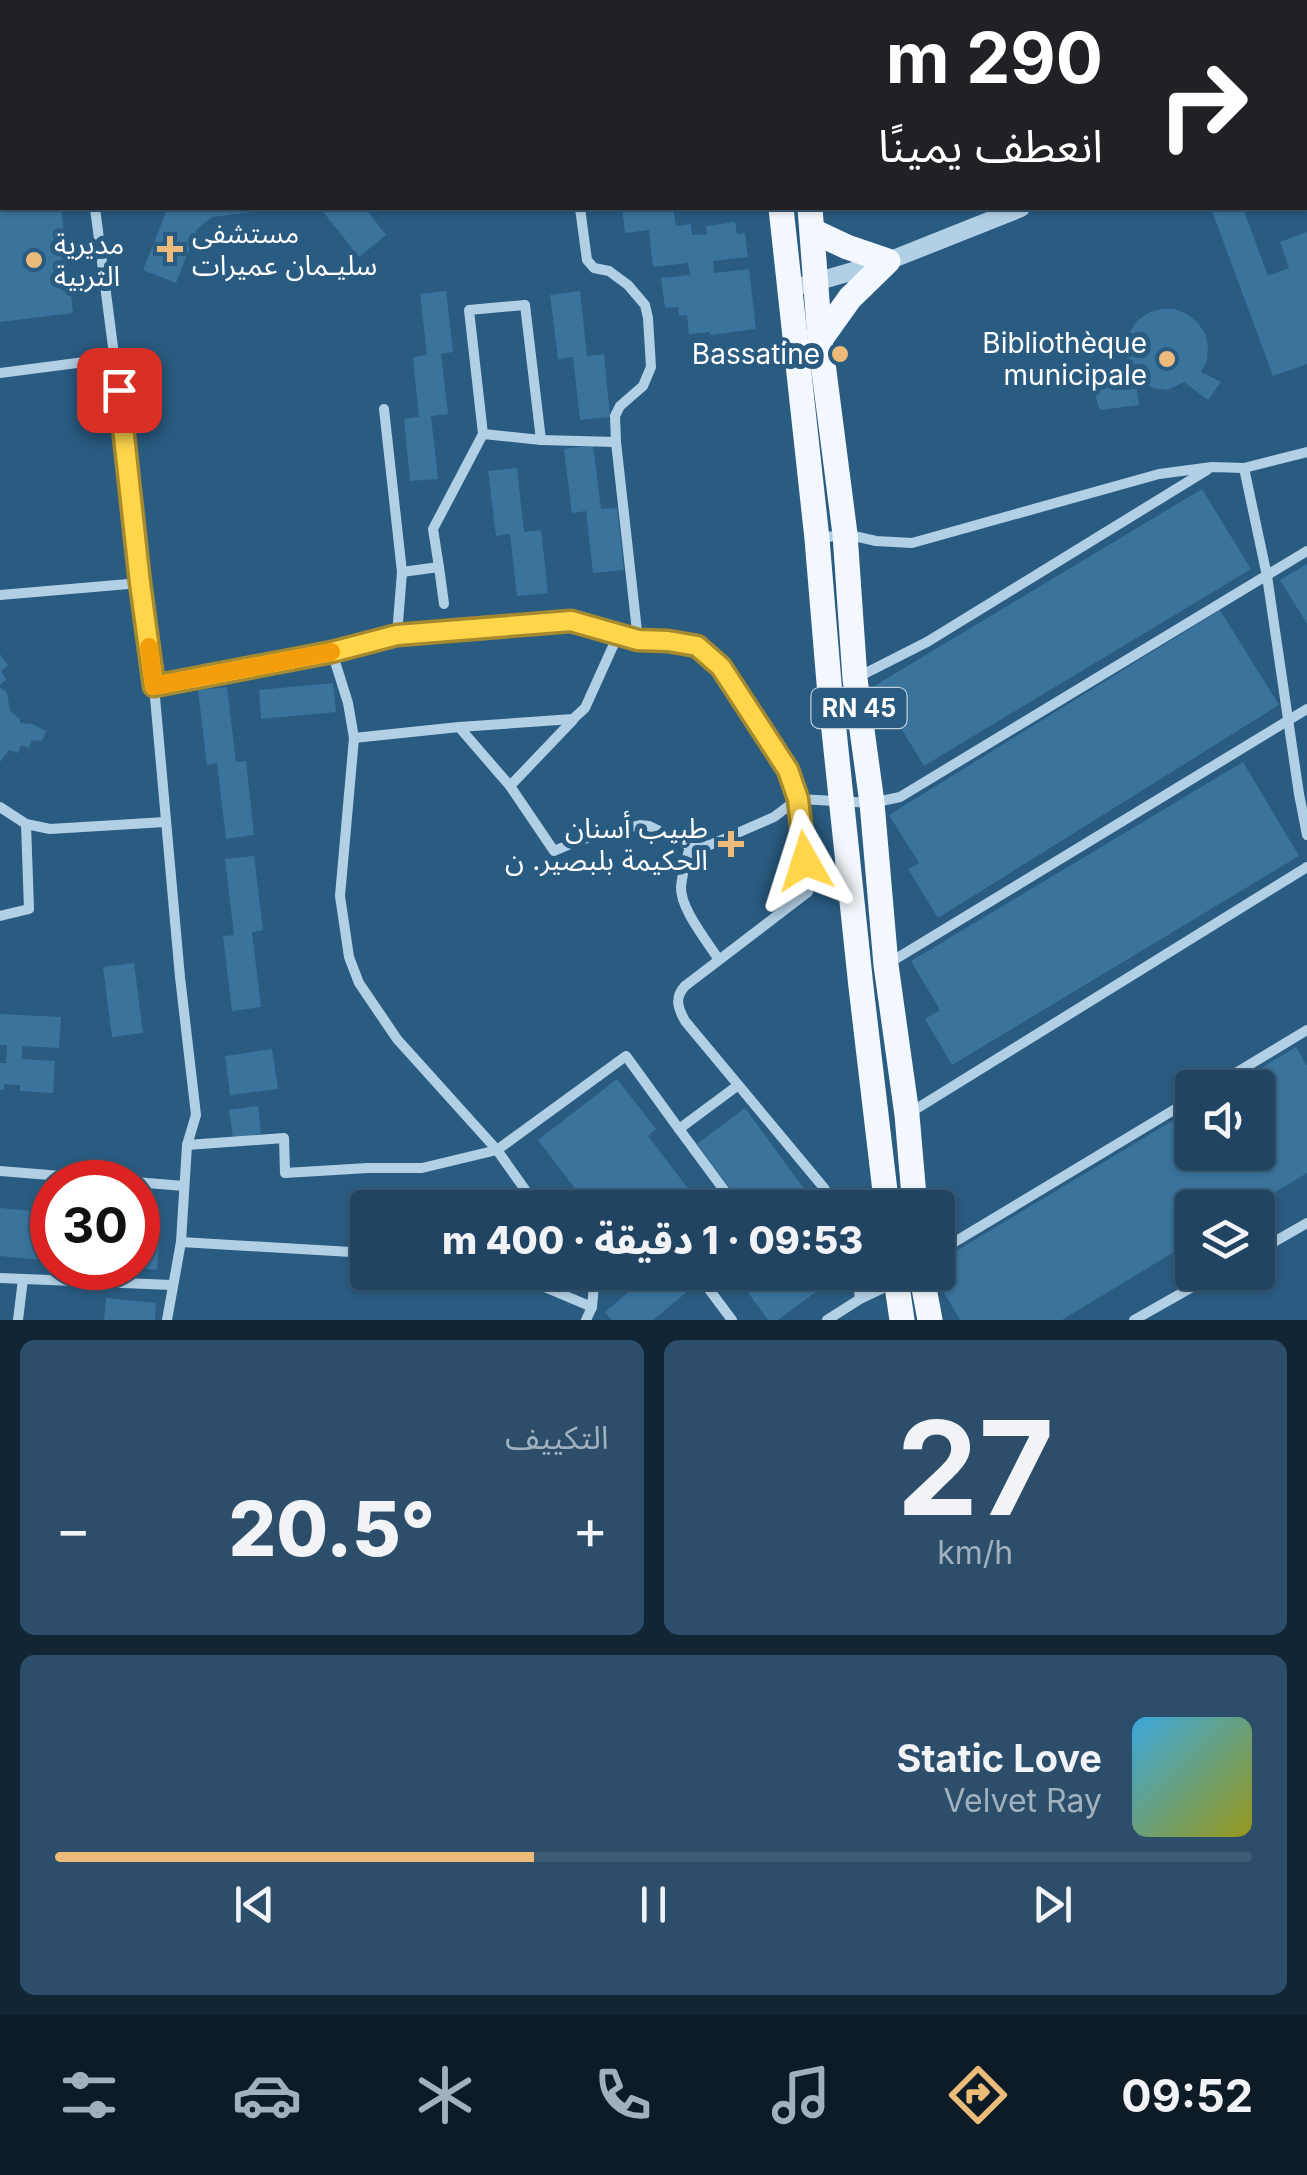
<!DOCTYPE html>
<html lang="ar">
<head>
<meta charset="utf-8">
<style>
	body { margin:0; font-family:Inter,"Noto Sans Arabic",sans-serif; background:#2d4e6a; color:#f1f3f6; direction:rtl; height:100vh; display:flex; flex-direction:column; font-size:38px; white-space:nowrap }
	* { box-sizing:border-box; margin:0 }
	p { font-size:32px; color:#a2b0bd }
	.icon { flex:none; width:55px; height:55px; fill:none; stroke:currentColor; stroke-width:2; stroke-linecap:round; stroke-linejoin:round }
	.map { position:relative; height:1320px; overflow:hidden; direction:ltr }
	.drawer { display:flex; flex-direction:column; gap:20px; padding:20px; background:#122535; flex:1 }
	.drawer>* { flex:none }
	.hud { position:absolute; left:0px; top:0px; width:1308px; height:210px; box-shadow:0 2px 8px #0004,0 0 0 2px #3d5c76; direction:rtl; background:#202124; color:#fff; overflow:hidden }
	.controls { position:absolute; left:1175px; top:1070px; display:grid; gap:20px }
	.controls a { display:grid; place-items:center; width:100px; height:100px; border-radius:10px; background:#204461; box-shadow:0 2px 8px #0004,0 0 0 2px #3d5c76; font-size:50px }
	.speed { position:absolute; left:30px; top:1160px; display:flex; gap:20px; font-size:50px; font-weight:700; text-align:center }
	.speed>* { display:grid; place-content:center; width:130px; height:130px; border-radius:50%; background:#204461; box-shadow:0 2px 8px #0004,0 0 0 2px #3d5c76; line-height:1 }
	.speed .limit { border:15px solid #d22; background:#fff; color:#111 }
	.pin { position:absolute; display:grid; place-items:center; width:85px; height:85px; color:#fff; margin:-42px; border-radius:20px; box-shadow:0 5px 15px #0006 }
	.me { position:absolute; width:110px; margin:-55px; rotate:354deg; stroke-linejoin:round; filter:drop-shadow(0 0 8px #0008) }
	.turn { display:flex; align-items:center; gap:35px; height:210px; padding:0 40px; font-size:45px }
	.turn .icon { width:130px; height:130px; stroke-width:2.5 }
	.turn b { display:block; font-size:70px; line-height:85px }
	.big { font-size:75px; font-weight:800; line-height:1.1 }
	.drawer .widget { flex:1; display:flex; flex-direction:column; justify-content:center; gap:15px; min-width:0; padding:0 35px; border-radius:15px; background:#2d4e6a }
	.drawer .dial { align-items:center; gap:0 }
	.dial b { font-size:130px; line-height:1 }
	.song { display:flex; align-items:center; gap:30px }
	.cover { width:120px; height:120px; border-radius:15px; background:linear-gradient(135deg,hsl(200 70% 55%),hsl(60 70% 35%)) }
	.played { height:10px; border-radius:5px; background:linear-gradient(90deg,#ecbb79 40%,#3d5c76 40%) }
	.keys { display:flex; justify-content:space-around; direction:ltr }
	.heat { display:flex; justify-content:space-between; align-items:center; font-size:55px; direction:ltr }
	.drawer .tiles { flex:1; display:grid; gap:20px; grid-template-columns:1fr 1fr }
	.widget:last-child { grid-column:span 2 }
	.trip { position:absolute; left:350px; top:1190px; width:605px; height:100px; border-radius:10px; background:#204461; box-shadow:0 2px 8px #0004,0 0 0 2px #3d5c76; font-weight:800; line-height:100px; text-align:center; direction:rtl }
	.tab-bar { display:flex; height:160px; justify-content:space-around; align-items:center; background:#0d1b27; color:#a2b0bd }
	.tab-bar .icon { width:70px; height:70px }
	.tab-bar .selected { color:#ecbb79 }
	.tab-bar b { font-size:45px; color:#f1f3f6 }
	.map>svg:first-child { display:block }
</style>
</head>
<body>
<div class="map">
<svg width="1307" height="1320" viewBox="0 0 1307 1320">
	<rect width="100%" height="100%" fill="#2a5b81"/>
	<g fill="#3a749d">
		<polygon points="0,208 61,208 73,313 0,322"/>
		<polygon points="164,208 267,208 267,210 212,217 197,229 176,283 143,270 165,215"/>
		<polygon points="320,208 365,208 386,235 359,257"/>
		<polygon points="622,208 673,208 676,226 691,224 692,235 707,234 706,226 735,222 737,234 745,233 748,257 713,261 714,273 749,269 756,329 710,335 710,332 689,334 687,315 679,316 678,307 665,308 661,278 690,275 688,263 653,267 649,230 625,233"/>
		<polygon points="1211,208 1243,208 1268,276 1289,268 1280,242 1307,232 1307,364 1273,376"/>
		<polygon points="446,291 453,352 441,354 448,414 431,416 438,479 410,481 404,419 419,417 413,357 427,355 420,294"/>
		<polygon points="580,291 587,356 604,354 610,417 580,420 573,357 558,359 550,295"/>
		<polygon points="1161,309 1174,309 1187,314 1197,322 1205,333 1208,346 1207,360 1201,372 1221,382 1208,400 1184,382 1167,390 1153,388 1141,382 1136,382 1139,405 1100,410 1090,380 1129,373 1126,346 1130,332 1137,321 1148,313"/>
		<polygon points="593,445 601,509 617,508 624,570 593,573 586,511 572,513 564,449"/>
		<polygon points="517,468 524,532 541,530 548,593 517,596 510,534 496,536 488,471"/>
		<polygon points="1202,489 1251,569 924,766 898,723 888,729 866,691"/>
		<polygon points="1307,564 1307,624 1280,580"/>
		<polygon points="1220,610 1279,705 938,918 908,869 919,863 889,815"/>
		<polygon points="0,654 8,665 1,671 6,679 0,685"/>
		<polygon points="333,683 336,712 261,719 259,690"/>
		<polygon points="0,687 7,693 10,711 20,719 20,723 32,724 46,731 42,741 32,740 29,748 21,745 18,753 9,750 0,762"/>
		<polygon points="227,687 236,762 246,761 254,835 226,839 217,763 207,765 198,690"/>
		<polygon points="1243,762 1299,856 952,1065 925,1019 940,1010 911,961"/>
		<polygon points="254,856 263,930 252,932 261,1007 232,1011 223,936 234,935 225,859"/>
		<polygon points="134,963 143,1033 112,1037 103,967"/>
		<polygon points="0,1014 61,1017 59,1048 22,1046 22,1059 55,1061 53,1093 20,1091 20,1085 4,1084 4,1090 0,1090 0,1063 6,1063 7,1045 0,1045"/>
		<polygon points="1296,1047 1307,1066 1307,1173 1249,1208 1192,1208 1192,1241 1062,1320 960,1320 932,1272 938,1272 938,1262 1192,1109 1192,1152 1258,1152 1258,1088 1228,1088"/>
		<polygon points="272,1049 278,1089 230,1095 225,1056"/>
		<polygon points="617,1079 656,1129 648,1136 696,1199 686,1208 590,1208 538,1140"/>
		<polygon points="258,1106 261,1134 233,1138 229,1110"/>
		<polygon points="745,1108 818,1208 727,1208 738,1199 697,1144"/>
		<polygon points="0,1208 52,1213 52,1261 0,1256"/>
		<polygon points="138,1220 161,1222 157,1270 138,1268"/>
		<polygon points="652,1272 672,1272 688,1291 653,1320 612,1320 605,1312"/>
		<polygon points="705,1272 728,1272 713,1283"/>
		<polygon points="733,1272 835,1272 836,1277 778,1320 768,1320"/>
		<polygon points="106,1298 156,1303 155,1320 104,1320"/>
	</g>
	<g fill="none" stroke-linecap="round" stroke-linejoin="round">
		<g stroke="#b2d0e5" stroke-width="10">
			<polyline points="73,0 73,2"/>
			<polyline points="372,0 372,2"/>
			<polyline points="559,0 559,2"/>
			<polyline points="1103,0 1104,2"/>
			<polyline points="1045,2 1051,0"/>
			<polyline points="0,27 2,26"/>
			<polyline points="95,208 127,455 140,583 154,686 180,977 196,1115 187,1145 181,1242 167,1320"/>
			<polyline points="580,208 587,260 594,268 609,271 628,285 645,305 648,318 651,367 643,386 620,406 615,416 616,442 638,640"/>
			<polyline points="0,373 115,358"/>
			<polyline points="384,409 402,572 397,635"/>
			<polyline points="541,440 616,442"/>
			<polyline points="1244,468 1267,576 1299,794 1307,835"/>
			<polyline points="817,539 845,534 876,541 912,543 1159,474 1212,467 1244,468 1307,452"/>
			<polyline points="439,567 433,529 483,434 469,310 525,305 541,440 483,434"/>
			<polyline points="402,572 439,567 444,604"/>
			<polyline points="0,595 140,583"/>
			<polyline points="332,652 348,703 354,738 340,896 349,957 359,983 397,1039 497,1150 538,1208"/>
			<polyline points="856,678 927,642 1207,470"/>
			<path d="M 154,686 L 332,652 L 397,635 L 571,621 L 638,640 L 668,641 L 697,646 L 721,667 L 788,770 L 798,799 L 808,892 L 685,986 C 674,998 678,1008 685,1021 L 824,1188 L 837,1208"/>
			<polyline points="459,727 510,786 554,851 580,840 640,825 649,826 690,846 710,845 774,817 798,799 872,803 900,797 1307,551"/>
			<polyline points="354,738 459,727 573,719 585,708 618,635"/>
			<polyline points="510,786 573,720"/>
			<polyline points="0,807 26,824 50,829 165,822"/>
			<path d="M 690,846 C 687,859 682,873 681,887 C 680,908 707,941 719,960"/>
			<polyline points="0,916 29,909 26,824"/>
			<polyline points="889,963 1307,709"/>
			<polyline points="1211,1088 1307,1030"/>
			<polyline points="908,1114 1307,867"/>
			<polyline points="679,1129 724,1190 700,1208"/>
			<polyline points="187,1145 284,1138 285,1173 368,1168 422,1168 497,1150 626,1056 679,1129 737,1086"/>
			<polyline points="0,1171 184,1186"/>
			<polyline points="181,1242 368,1253"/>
			<polyline points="1258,1251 1307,1223"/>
			<polyline points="938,1252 1192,1099"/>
			<polyline points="509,1272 592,1307"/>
			<polyline points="585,1272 594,1285 592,1307 586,1320"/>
			<polyline points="696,1272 732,1320"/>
			<polyline points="857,1272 860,1299"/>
			<polyline points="0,1278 172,1285"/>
			<polyline points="594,1285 611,1272"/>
			<polyline points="18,1320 23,1279"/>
			<polyline points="827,1320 860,1299 896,1282"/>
			<polyline points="1134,1320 1219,1272"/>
		</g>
		<g stroke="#b2d0e5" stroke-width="18">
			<polyline points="1305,50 1307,48"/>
			<polyline points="805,285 888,261 1021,208"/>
		</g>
		<g stroke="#f2f8fd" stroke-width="25">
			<polyline points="759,0 759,2"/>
			<polyline points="787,0 787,2"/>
			<polyline points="781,208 817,539 829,683 861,987 887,1208"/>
			<polyline points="810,208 820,340 845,534 855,679 872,803 886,965 907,1115 915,1208"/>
			<polyline points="813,231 847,247 888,261 850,298 820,340"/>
			<polyline points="895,1272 902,1320"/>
			<polyline points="921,1272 930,1320"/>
		</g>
	</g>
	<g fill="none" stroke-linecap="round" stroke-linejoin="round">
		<g stroke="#a68a30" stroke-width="25">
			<polyline id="route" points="119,390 140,583 154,686 332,652 397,635 571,621 638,640 668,641 697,646 721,667 788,770 798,799 805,861"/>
		</g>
		<use href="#route" stroke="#ffd54a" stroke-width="18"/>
		<polyline stroke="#f59e0b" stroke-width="18" points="149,647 154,686 331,652"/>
	</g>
	<g fill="#ecbb79" stroke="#2a5b81" stroke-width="4">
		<path d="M165 234h10v10h10v10h-10v10h-10v-10h-10v-10h10z"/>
		<circle cx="34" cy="260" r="10"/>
		<circle cx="840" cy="354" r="10"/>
		<circle cx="1167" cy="359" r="10"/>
		<path d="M726 829h10v10h10v10h-10v10h-10v-10h-10v-10h10z"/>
	</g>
	<g text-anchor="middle" stroke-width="10" stroke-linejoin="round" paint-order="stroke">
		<rect fill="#2a5b81" stroke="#bfced9" stroke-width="2.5" x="811.5" y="688" width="95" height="40" rx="8"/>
		<g font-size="25" font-weight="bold" fill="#fff">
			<text x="859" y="717">RN 45</text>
		</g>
		<g font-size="28" fill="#fff" stroke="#2a5b81" text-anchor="end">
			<text x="192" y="243" text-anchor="start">مستشفى<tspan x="192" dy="32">سليـمان عميرات</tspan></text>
			<text x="54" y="254" text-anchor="start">مديرية<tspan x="54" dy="32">التربية</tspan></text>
			<text x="1147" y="353">Bibliothèque<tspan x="1147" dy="32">municipale</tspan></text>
			<text x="820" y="364">Bassatine</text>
			<text x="708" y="838">طبيب أسنان<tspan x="708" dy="32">الحكيمة بلبصير. ن</tspan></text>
		</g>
	</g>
</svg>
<div class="controls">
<a><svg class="icon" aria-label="sound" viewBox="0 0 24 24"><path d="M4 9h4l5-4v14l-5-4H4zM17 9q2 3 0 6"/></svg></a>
<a><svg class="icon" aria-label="layers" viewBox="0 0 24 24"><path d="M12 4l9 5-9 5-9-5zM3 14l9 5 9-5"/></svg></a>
</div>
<div class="speed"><div class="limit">30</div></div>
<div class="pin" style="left:119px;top:390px;background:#d93025"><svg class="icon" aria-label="arrive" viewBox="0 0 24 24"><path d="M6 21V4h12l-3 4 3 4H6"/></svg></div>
<svg class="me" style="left:805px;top:861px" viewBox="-20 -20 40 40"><path d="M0-17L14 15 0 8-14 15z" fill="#ffd54a" stroke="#fff" stroke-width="4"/></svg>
<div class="trip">09:53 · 1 دقيقة · 400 m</div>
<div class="hud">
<div class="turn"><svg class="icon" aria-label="right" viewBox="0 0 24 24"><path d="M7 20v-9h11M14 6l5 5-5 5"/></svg><div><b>290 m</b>انعطف يمينًا</div></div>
</div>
</div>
<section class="drawer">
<div class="tiles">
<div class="widget dial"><b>27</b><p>km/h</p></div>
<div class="widget"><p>التكييف</p>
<div class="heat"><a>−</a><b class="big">20.5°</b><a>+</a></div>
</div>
<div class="widget">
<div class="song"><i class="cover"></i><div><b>Static Love</b><p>Velvet Ray</p></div></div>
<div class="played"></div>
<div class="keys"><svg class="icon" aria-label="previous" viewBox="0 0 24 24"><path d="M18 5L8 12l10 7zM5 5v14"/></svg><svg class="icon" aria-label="pause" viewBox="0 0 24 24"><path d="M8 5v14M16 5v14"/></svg><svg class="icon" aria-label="next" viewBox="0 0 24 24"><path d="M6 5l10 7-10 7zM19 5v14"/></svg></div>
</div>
</div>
</section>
<nav class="tab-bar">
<b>09:52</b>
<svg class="icon selected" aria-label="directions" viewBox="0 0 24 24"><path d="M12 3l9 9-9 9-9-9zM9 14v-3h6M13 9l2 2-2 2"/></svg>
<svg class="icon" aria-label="music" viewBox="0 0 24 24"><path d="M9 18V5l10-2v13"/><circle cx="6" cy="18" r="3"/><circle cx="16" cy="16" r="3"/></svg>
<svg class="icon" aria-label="phone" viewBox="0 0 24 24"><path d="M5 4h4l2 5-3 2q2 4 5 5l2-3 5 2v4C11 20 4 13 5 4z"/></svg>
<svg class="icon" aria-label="climate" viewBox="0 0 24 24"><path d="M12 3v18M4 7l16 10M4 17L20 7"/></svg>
<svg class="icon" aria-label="car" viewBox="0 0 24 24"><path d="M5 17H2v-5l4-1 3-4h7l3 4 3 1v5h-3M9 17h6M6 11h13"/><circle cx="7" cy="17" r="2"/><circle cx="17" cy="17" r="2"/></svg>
<svg class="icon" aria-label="filters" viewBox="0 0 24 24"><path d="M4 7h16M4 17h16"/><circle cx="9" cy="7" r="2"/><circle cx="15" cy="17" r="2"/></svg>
</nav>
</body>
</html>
